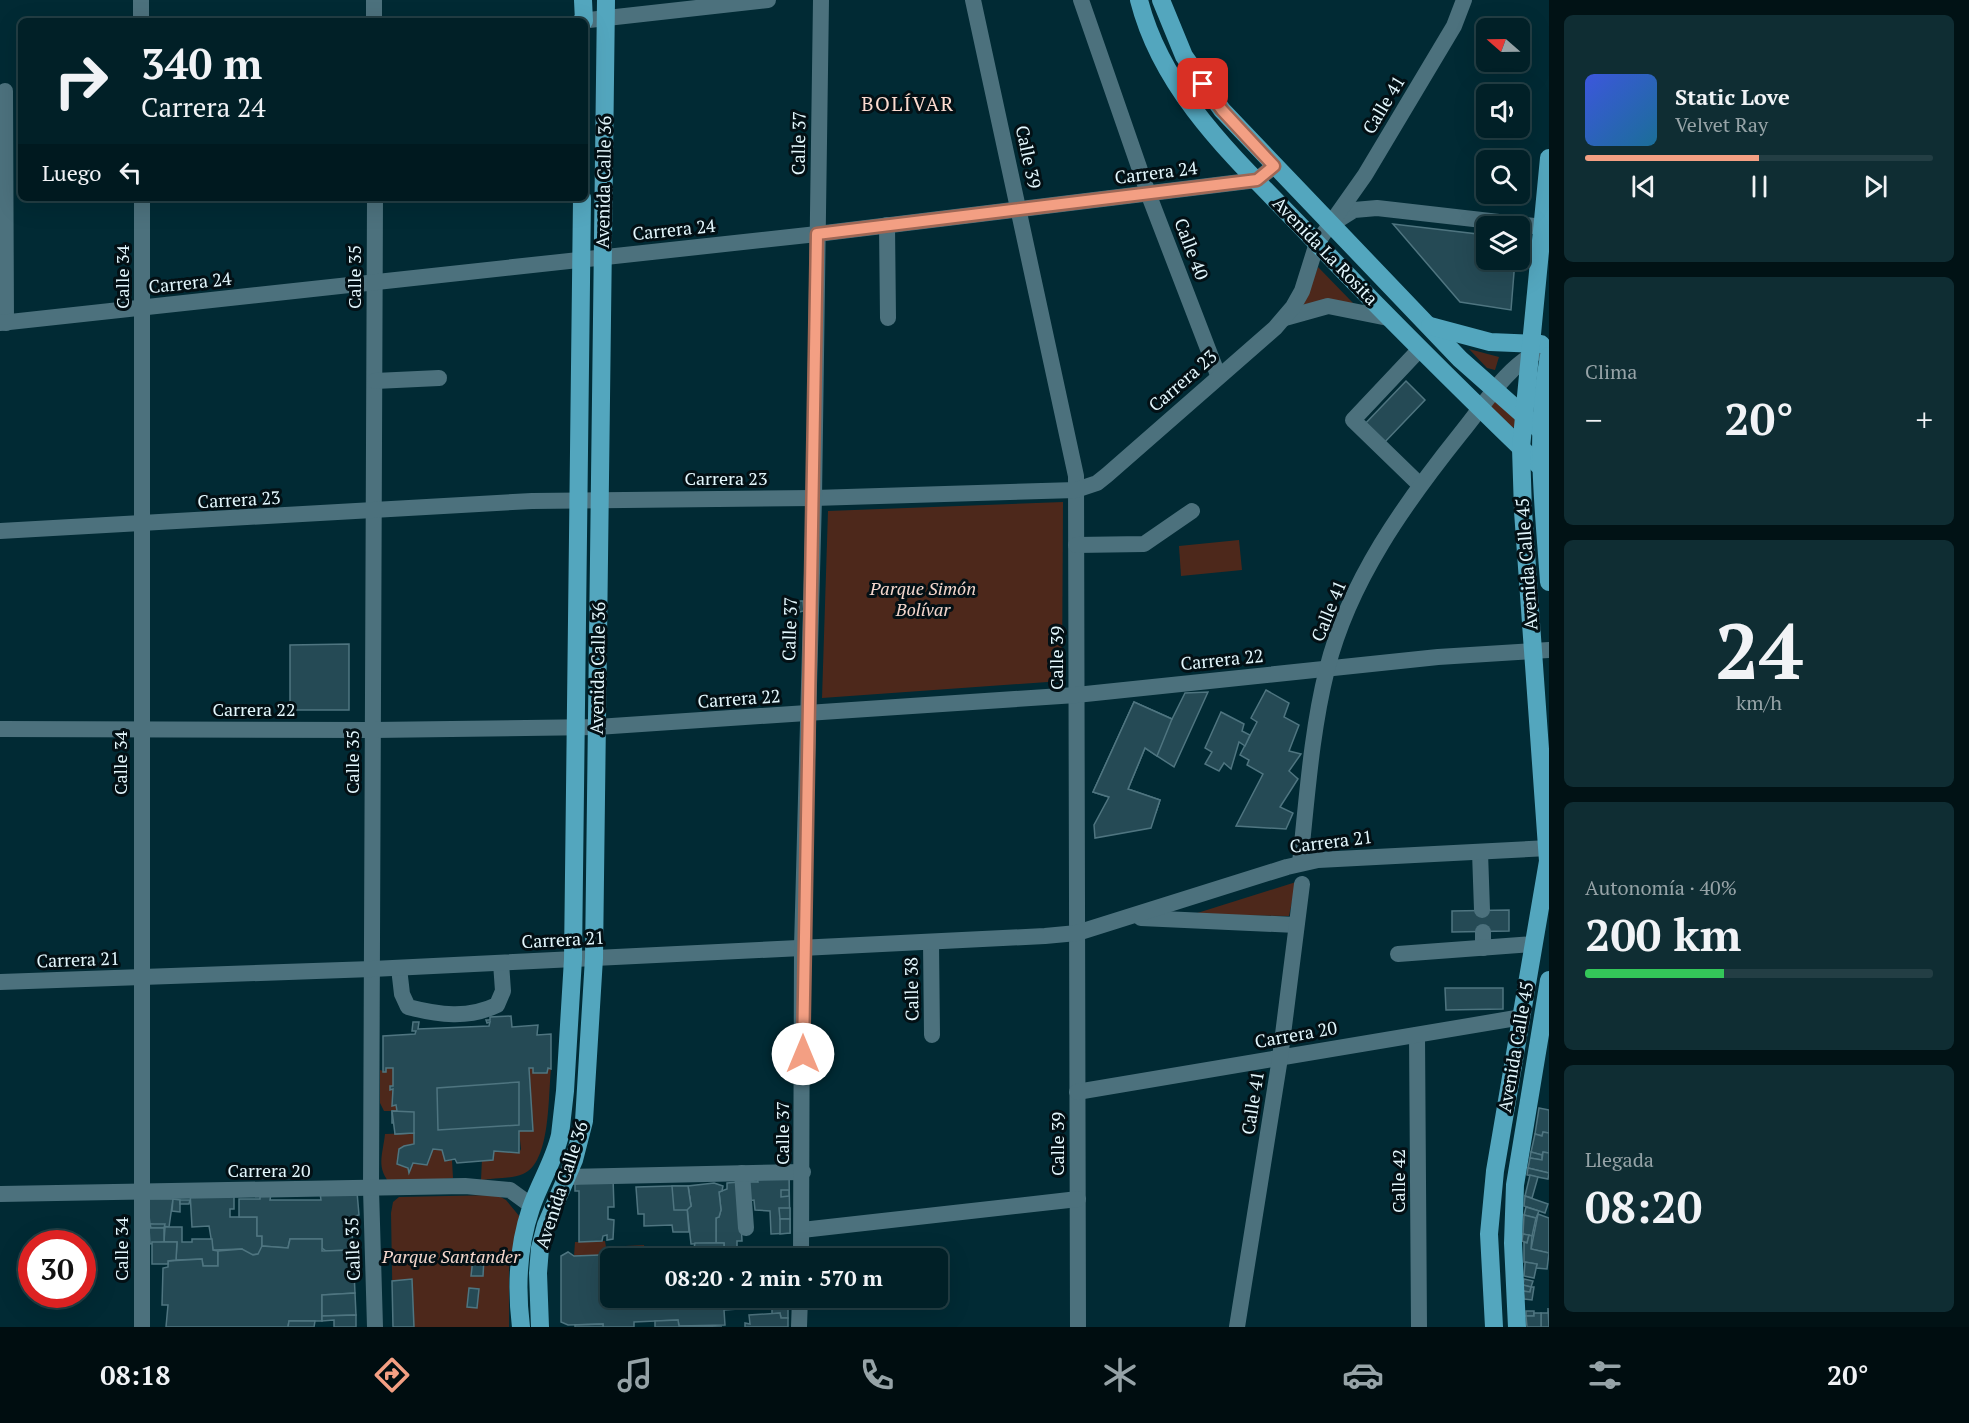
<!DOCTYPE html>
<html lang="es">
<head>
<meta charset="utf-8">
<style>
	body { margin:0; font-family:"PT Serif",serif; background:#0f2d33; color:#f1f3f6; height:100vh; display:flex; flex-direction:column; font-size:22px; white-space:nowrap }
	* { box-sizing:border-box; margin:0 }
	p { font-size:20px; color:#96a3a7 }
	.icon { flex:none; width:33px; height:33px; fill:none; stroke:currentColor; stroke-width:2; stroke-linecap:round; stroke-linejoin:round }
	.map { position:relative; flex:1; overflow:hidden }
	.side { display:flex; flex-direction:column; gap:15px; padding:15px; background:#011215; width:420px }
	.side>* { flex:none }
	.top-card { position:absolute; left:18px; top:18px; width:570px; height:183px; border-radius:9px; box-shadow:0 6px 24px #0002,0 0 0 2px #233e44; background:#012027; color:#f1f3f6; overflow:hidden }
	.needle { width:39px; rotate:290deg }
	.tools { position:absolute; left:1476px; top:18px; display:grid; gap:12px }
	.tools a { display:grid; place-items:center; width:54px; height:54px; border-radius:9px; background:#012027; box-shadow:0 6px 24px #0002,0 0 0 2px #233e44; font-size:30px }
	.speed { position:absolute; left:18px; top:1230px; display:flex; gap:12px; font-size:30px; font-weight:700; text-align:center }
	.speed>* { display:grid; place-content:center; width:78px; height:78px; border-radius:50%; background:#012027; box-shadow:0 6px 24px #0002,0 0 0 2px #233e44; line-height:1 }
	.speed .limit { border:9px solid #d22; background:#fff; color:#111 }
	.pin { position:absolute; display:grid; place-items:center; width:51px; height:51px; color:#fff; margin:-26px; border-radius:12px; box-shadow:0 3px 9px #0006 }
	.me { position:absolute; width:66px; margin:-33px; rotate:0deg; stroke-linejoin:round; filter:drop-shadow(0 0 4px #0008) }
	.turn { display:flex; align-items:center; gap:21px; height:126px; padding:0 24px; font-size:27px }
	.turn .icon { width:78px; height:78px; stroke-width:2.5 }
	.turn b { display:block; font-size:42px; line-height:51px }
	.then { display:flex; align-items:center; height:57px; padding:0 24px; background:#0003; gap:12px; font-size:22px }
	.big { font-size:45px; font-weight:600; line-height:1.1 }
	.side .tile { flex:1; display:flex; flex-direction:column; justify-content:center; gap:9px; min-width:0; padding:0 21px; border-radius:9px; background:#0f2d33 }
	.side .dial { align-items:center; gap:0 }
	.dial b { font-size:78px; line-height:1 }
	.song { display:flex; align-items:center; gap:18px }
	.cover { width:72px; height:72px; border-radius:9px; background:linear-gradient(135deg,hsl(230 70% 55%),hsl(200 70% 35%)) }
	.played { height:6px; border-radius:3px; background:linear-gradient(90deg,#f39f83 50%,#233e44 50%) }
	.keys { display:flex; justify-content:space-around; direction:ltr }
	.heat { display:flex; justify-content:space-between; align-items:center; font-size:33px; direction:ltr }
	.charge { height:9px; border-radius:4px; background:linear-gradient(90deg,#34c759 40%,#233e44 0) }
	.trip { position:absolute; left:600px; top:1248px; width:348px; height:60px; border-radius:9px; background:#012027; box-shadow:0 6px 24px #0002,0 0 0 2px #233e44; font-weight:600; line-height:60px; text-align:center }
	.tabs { display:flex; height:96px; justify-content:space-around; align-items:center; background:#000d10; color:#96a3a7 }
	.tabs .icon { width:42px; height:42px }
	.tabs .on { color:#f39f83 }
	.tabs b { font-size:27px; color:#f1f3f6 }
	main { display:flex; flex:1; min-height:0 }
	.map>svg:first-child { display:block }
</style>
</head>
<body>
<main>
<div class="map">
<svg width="1549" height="1327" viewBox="0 0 1549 1327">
	<rect width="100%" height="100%" fill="#012a34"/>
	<g fill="#4d281b">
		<polygon points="1318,267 1353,303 1303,305"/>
		<polygon points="1469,349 1499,357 1495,370 1487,368"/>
		<polygon points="1496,398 1520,419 1512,429 1487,409"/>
		<polygon points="1063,502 1062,681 822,698 828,511"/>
		<polygon points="1239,540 1242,570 1181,576 1179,546"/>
		<polygon points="1296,882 1289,916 1191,915"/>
		<polygon points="386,1068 393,1068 393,1086 390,1086 390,1089 393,1089 392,1106 396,1105 397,1111 384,1111 380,1103 380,1070 386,1072"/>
		<path d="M 529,1068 L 533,1068 L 534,1073 L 547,1073 L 548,1068 L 551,1069 C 548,1095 551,1163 523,1174 C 511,1179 494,1178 481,1180 L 482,1159 L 494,1151 L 519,1153 L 521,1149 L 519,1131 L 533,1131 Z"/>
		<path d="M 414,1133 L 414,1144 L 399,1149 L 397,1164 L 408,1168 L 409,1172 L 413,1163 L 427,1165 L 433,1149 L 442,1150 L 445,1161 L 452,1160 L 453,1178 L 392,1185 C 375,1169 383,1154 385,1134 Z"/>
		<polygon points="497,1195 506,1200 520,1217 509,1268 509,1327 393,1327 391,1213 393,1202 399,1197"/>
		<polygon points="605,1241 606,1247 644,1245 645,1253 574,1256 575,1242"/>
	</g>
	<g fill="#254a55" stroke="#4f7580" stroke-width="1.5">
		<polygon points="1393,224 1486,235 1486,260 1515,260 1511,310 1460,302"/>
		<polygon points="1406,381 1425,400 1382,445 1362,427"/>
		<polygon points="799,601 803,601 804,611 799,612"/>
		<polygon points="349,644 349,710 290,710 290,645"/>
		<polygon points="1266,690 1289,703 1284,717 1299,725 1289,751 1301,754 1289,771 1298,779 1280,807 1293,813 1286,829 1236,826 1263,774 1247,765 1249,760 1240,755 1257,722 1251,718"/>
		<polygon points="1208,692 1174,767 1145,748 1128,789 1160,800 1156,812 1093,792 1134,702 1172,719 1185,693"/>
		<polygon points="1134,702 1172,719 1157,756 1145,748 1128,789 1160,800 1151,828 1095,838 1094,825 1109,797 1093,792"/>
		<polygon points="1221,712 1244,724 1242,731 1250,735 1245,746 1239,742 1231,769 1224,763 1219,771 1205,764 1212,752 1205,748"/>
		<polygon points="1509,910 1509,931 1452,932 1452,911"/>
		<polygon points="1445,988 1503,988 1503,1009 1446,1010"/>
		<polygon points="511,1016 512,1027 538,1025 537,1035 551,1034 551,1069 548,1068 547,1073 533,1073 533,1068 529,1068 533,1131 519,1131 519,1153 494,1151 493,1160 457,1163 455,1159 445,1161 442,1150 433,1149 427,1165 413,1163 409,1173 408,1168 397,1164 399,1149 404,1146 414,1144 414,1133 395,1134 395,1123 392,1123 392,1111 397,1111 396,1105 392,1106 393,1089 390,1090 390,1086 393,1086 393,1068 386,1068 386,1072 383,1072 383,1036 415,1034 416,1031 412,1031 413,1022 419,1022 418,1029 489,1026 490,1022 487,1023 486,1020 490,1020 490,1017"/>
		<polygon points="519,1082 519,1125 438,1130 437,1088"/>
		<polygon points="1539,1108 1549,1110 1549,1133 1543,1132 1542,1136 1535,1134"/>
		<polygon points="392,1111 414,1112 414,1133 395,1134"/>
		<polygon points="1543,1132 1549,1133 1549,1153 1543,1152 1542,1155 1531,1152 1535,1134 1542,1136"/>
		<polygon points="1531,1152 1542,1155 1542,1160 1530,1158"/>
		<polygon points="1543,1152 1549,1153 1549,1173 1528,1168 1530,1158 1542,1160"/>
		<polygon points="1528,1168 1549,1173 1548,1179 1527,1175"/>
		<polygon points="1530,1175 1538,1177 1532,1198 1525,1196"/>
		<polygon points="766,1176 781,1176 781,1184 767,1185"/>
		<polygon points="766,1176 767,1185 745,1188 745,1182 758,1182 757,1177"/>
		<rect x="781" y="1176" width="8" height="14"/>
		<polygon points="789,1176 790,1233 771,1234 770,1211 755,1210 754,1200 740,1202 739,1182 758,1182 757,1177"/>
		<polygon points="613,1178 614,1207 608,1207 608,1219 614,1220 613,1239 607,1240 607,1235 603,1236 602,1241 579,1242 579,1191 575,1191 575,1184"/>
		<polygon points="739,1182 742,1241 737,1241 737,1258 724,1258 724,1243 716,1243 716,1218 719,1217 721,1210 719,1192 727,1189 727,1183"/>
		<polygon points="714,1183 723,1186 722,1191 719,1192 721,1210 719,1217 716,1218 716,1243 691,1244 687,1207 691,1206 688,1186"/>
		<polygon points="672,1186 688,1186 691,1206 687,1207 689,1232 673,1232 672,1225 644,1226 644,1214 638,1214 636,1187"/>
		<polygon points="672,1186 688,1186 691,1206 687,1210 674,1210"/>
		<polygon points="781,1190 789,1190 789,1196 781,1197"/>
		<polygon points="190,1192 234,1193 234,1209 230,1209 230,1217 257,1217 257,1236 262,1236 262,1249 258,1254 249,1255 242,1249 213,1250 209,1226 192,1227"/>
		<polygon points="357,1192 359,1215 355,1216 356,1230 352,1231 353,1250 326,1251 322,1248 322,1239 290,1239 288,1248 262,1246 262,1236 257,1236 257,1217 239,1217 239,1199 260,1199 260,1195 271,1194 270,1200 321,1200 320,1193"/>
		<polygon points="1525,1196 1548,1204 1545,1213 1524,1206"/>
		<polygon points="147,1199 173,1199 169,1227 150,1224"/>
		<polygon points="173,1199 180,1200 180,1212 172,1211"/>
		<polygon points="180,1200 190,1200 189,1204 180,1204"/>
		<polygon points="1526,1207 1539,1211 1536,1218 1524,1215"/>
		<polygon points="779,1208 790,1208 790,1219 780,1219"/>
		<polygon points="1538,1214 1549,1218 1549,1253 1531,1249"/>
		<polygon points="1524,1215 1536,1218 1532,1236 1523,1234"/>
		<polygon points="780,1219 790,1219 790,1233 780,1234"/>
		<polygon points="150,1224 165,1224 164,1228 151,1228"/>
		<polygon points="165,1227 182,1227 182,1242 192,1242 192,1239 212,1239 213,1250 218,1251 218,1266 203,1266 202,1259 176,1260 177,1242 164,1242"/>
		<polygon points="149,1228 164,1228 164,1242 150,1244"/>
		<polygon points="1523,1234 1529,1235 1527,1243 1522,1241"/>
		<polygon points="1529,1235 1532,1236 1531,1249 1549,1253 1547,1269 1536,1268 1537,1264 1524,1262 1524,1242 1527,1243"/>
		<polygon points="290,1239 322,1239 322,1251 353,1250 355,1293 322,1295 322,1321 289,1321 288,1327 166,1327 168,1305 162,1305 163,1268 168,1267 168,1261 202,1259 203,1266 218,1266 218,1251 242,1249 253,1255 258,1254 262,1246 288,1248"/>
		<polygon points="152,1242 177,1242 176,1260 168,1261 168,1264 152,1264"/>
		<polygon points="695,1243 724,1243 724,1258 610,1258 610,1298 738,1298 738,1309 724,1310 725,1325 679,1326 678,1320 634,1322 634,1327 603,1327 603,1324 568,1325 561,1322 561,1256 568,1252 574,1256 679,1252 679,1248 694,1248"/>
		<polygon points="473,1258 484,1258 483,1276 471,1276"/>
		<polygon points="1525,1262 1537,1264 1534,1278 1524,1276"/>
		<polygon points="412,1279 414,1327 393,1327 392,1281"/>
		<polygon points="1524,1279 1533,1281 1531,1287 1523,1285"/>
		<polygon points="1523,1285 1531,1287 1530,1292 1523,1291"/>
		<polygon points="1531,1287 1534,1287 1532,1300 1524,1299 1523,1291 1530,1292"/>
		<polygon points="469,1288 479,1289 477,1308 467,1307"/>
		<polygon points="355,1293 356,1315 322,1316 322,1295"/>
		<polygon points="772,1304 788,1305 788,1318 781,1318 780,1313 772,1314"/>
		<polygon points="1548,1308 1549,1327 1541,1327 1541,1313 1548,1313"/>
		<rect x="1526" y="1311" width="8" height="5"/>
		<polygon points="780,1313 781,1318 788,1318 788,1327 745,1327 745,1323 750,1324 749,1315"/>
		<polygon points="1534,1313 1541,1313 1541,1327 1527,1327 1526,1316 1534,1316"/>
		<polygon points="356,1315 356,1327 334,1327 334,1320 322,1321 322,1316"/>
		<polygon points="678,1320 679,1326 722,1327 655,1327 655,1321"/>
		<polygon points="289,1321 315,1321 314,1327 288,1327"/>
		<polygon points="603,1324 603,1327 575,1327 575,1325"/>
	</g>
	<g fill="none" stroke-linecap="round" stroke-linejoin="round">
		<g stroke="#4c717d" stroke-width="16">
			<polyline points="141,0 141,21"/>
			<polyline points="374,0 374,21"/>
			<polyline points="973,0 1076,476 1078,1327"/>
			<polyline points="1081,0 1148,193 1218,375"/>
			<polyline points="580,21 768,0"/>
			<polyline points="5,91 6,323"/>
			<polyline points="375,198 371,1189 375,1327"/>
			<polyline points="1338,220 1354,210 1377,208 1543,227"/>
			<polyline points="887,225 888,318"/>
			<polyline points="1285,318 1328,306 1388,318"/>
			<polyline points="0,323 817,234 1257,180 1274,166"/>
			<polyline points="1419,350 1353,420 1420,485"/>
			<polyline points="375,381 439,378"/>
			<polyline points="0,531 532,501 814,498 1076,490 1097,483 1107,475 1275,328 1293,307 1302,291 1317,243 1365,175 1454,26 1464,0"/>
			<polyline points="1076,545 1144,544 1192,511"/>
			<polyline points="0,729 373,730 597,727 1076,695 1438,657 1549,650"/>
			<polyline points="1480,852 1482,910"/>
			<path d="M 1300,863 C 1307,799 1311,733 1327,669 C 1349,581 1405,503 1461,433 C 1485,404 1505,368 1539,351"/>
			<polyline points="1141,918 1296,925"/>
			<polyline points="1483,932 1483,948"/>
			<polyline points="931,942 932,1035"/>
			<polyline points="1398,954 1534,944"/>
			<path d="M 399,968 L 402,994 L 408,1007 C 439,1015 468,1019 497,1005 L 503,991 L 501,963"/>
			<polyline points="0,982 372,969 1045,936 1077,933 1287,867 1318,860 1549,848"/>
			<polyline points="1417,1035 1419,1327"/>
			<polyline points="1077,1092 1522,1017"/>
			<polyline points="742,1173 746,1228"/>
			<polyline points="567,1177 803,1172"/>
			<polyline points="0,1194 465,1186 510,1190 532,1206"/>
			<polyline points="802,1230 1078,1199"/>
			<polyline points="801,1258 802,948 814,498 821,0"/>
			<polyline points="142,1327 142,198"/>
			<polyline points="799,1327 800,1298"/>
			<polyline points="1237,1327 1280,1058 1302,884"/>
		</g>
		<g stroke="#53a6be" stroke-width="18">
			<polyline points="583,0 584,21"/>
			<path d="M 1139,0 C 1164,98 1243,165 1310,236 C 1388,318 1468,397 1549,475"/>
			<polyline points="1161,0 1184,56 1222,110 1460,359 1549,438"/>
			<polyline points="1430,326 1490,342 1541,344"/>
			<path d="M 1549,356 C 1534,430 1544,508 1549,582"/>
			<path d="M 521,1327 C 516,1287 518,1246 531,1208 C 540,1182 554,1161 560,1135 L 565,1091 L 573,959 L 582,198"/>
			<polyline points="540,1327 538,1273 540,1248 546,1225 574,1160 584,1121 594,958 606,0"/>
			<polyline points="1494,1327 1489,1234 1495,1171 1548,861 1523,511 1521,448 1549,158"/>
			<polyline points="1517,1327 1513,1243 1515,1185 1549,980"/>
		</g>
	</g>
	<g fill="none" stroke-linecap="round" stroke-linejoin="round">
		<g stroke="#9e6755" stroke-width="15">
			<polyline id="route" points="803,1054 817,234 1257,180 1274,166 1222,110 1203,84"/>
		</g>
		<use href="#route" stroke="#f39f83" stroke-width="10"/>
	</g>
	<g text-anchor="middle" stroke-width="6" stroke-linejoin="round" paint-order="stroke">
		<g font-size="18" fill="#e3f7fd" stroke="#031015">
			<text transform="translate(1384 105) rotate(-59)" y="6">Calle 41</text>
			<text transform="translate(799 143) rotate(-89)" y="6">Calle 37</text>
			<text transform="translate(1028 157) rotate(78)" y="6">Calle 39</text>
			<text transform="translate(1156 173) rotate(-7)" y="6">Carrera 24</text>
			<text transform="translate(604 182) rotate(-89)" y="6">Avenida Calle 36</text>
			<text transform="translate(674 230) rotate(-6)" y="6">Carrera 24</text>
			<text transform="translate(1191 249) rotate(69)" y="6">Calle 40</text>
			<text transform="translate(1325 251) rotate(46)" y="6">Avenida La Rosita</text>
			<text transform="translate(123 277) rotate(-90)" y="6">Calle 34</text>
			<text transform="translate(355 277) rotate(-90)" y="6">Calle 35</text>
			<text transform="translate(190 283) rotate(-6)" y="6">Carrera 24</text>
			<text transform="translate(1183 381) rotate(-41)" y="6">Carrera 23</text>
			<text x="726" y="485">Carrera 23</text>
			<text transform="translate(239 500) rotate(-3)" y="6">Carrera 23</text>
			<text transform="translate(1527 564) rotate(-94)" y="6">Avenida Calle 45</text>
			<text transform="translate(1329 611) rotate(-68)" y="6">Calle 41</text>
			<text transform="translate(790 629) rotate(-88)" y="6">Calle 37</text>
			<text transform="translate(1057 658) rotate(-90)" y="6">Calle 39</text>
			<text transform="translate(1222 660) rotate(-6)" y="6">Carrera 22</text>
			<text transform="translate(598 668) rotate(-89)" y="6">Avenida Calle 36</text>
			<text transform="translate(739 699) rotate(-4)" y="6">Carrera 22</text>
			<text x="254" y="716">Carrera 22</text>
			<text transform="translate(353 762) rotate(-90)" y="6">Calle 35</text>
			<text transform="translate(121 763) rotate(-90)" y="6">Calle 34</text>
			<text transform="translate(1331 842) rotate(-7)" y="6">Carrera 21</text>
			<text transform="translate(563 940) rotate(-3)" y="6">Carrera 21</text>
			<text transform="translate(78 960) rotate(-2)" y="6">Carrera 21</text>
			<text transform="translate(912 989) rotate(-91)" y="6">Calle 38</text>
			<text transform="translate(1296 1035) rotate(-10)" y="6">Carrera 20</text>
			<text transform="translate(1516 1047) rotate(-80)" y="6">Avenida Calle 45</text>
			<text transform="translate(1253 1103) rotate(-81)" y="6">Calle 41</text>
			<text transform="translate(783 1133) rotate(-90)" y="6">Calle 37</text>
			<text transform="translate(1058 1144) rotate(-90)" y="6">Calle 39</text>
			<text x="269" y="1177">Carrera 20</text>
			<text transform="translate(1399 1181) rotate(-90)" y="6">Calle 42</text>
			<text transform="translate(562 1185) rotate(-72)" y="6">Avenida Calle 36</text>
			<text transform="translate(122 1249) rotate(-90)" y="6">Calle 34</text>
			<text transform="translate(353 1249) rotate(-92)" y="6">Calle 35</text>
		</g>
		<g font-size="18" font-style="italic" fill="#f5d7cd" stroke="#031015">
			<text x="923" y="595">Parque Simón<tspan x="923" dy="21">Bolívar</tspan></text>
			<text x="451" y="1263">Parque Santander</text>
		</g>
		<g font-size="20" letter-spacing="1.5" fill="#fcdbd0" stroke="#031015">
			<text x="908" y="111">BOLÍVAR</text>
		</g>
	</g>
</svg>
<div class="tools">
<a><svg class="needle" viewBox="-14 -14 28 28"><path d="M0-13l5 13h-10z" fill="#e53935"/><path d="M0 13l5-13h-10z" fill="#96a3a7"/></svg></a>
<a><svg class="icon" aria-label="sound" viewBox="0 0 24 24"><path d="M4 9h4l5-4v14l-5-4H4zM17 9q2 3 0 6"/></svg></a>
<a><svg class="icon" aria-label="search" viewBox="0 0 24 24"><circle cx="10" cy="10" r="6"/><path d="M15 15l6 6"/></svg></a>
<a><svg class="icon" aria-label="layers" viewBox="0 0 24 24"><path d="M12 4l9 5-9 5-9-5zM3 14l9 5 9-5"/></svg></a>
</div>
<div class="speed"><div class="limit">30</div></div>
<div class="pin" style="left:1203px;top:84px;background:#d93025"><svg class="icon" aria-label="arrive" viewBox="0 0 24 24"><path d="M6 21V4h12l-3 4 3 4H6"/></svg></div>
<svg class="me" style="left:803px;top:1054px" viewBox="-20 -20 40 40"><circle r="19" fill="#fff"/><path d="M0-13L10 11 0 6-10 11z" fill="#f39f83"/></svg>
<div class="trip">08:20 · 2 min · 570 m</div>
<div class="top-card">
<div class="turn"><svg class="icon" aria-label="right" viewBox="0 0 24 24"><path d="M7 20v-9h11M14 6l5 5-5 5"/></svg><div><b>340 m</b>Carrera 24</div></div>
<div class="then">Luego<svg class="icon" aria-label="left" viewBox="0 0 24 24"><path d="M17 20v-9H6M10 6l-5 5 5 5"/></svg></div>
</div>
</div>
<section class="side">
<div class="tile">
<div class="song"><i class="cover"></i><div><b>Static Love</b><p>Velvet Ray</p></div></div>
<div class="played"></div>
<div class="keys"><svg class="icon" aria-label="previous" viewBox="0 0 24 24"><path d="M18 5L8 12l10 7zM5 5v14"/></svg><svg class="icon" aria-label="pause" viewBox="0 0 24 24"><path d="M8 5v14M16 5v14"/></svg><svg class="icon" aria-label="next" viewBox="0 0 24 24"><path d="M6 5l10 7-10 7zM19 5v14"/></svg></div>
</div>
<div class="tile"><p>Clima</p>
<div class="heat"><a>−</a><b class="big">20°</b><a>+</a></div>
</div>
<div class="tile dial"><b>24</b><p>km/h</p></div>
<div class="tile"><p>Autonomía · 40%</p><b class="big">200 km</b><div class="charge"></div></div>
<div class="tile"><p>Llegada</p><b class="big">08:20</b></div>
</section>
</main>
<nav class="tabs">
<b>08:18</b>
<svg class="icon on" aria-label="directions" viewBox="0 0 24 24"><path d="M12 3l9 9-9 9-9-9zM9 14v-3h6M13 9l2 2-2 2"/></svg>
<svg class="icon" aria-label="music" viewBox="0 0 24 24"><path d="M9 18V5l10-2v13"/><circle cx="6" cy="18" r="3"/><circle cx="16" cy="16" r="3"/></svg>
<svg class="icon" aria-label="phone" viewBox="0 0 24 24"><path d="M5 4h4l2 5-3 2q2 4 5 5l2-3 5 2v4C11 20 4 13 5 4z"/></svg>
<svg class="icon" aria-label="climate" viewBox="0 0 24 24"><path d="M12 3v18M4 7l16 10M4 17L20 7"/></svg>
<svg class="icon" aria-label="car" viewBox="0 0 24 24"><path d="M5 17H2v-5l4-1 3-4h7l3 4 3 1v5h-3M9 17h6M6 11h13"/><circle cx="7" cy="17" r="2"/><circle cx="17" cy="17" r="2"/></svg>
<svg class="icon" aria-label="filters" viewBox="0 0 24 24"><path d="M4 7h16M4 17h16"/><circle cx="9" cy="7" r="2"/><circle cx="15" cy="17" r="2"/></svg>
<b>20°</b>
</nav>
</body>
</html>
